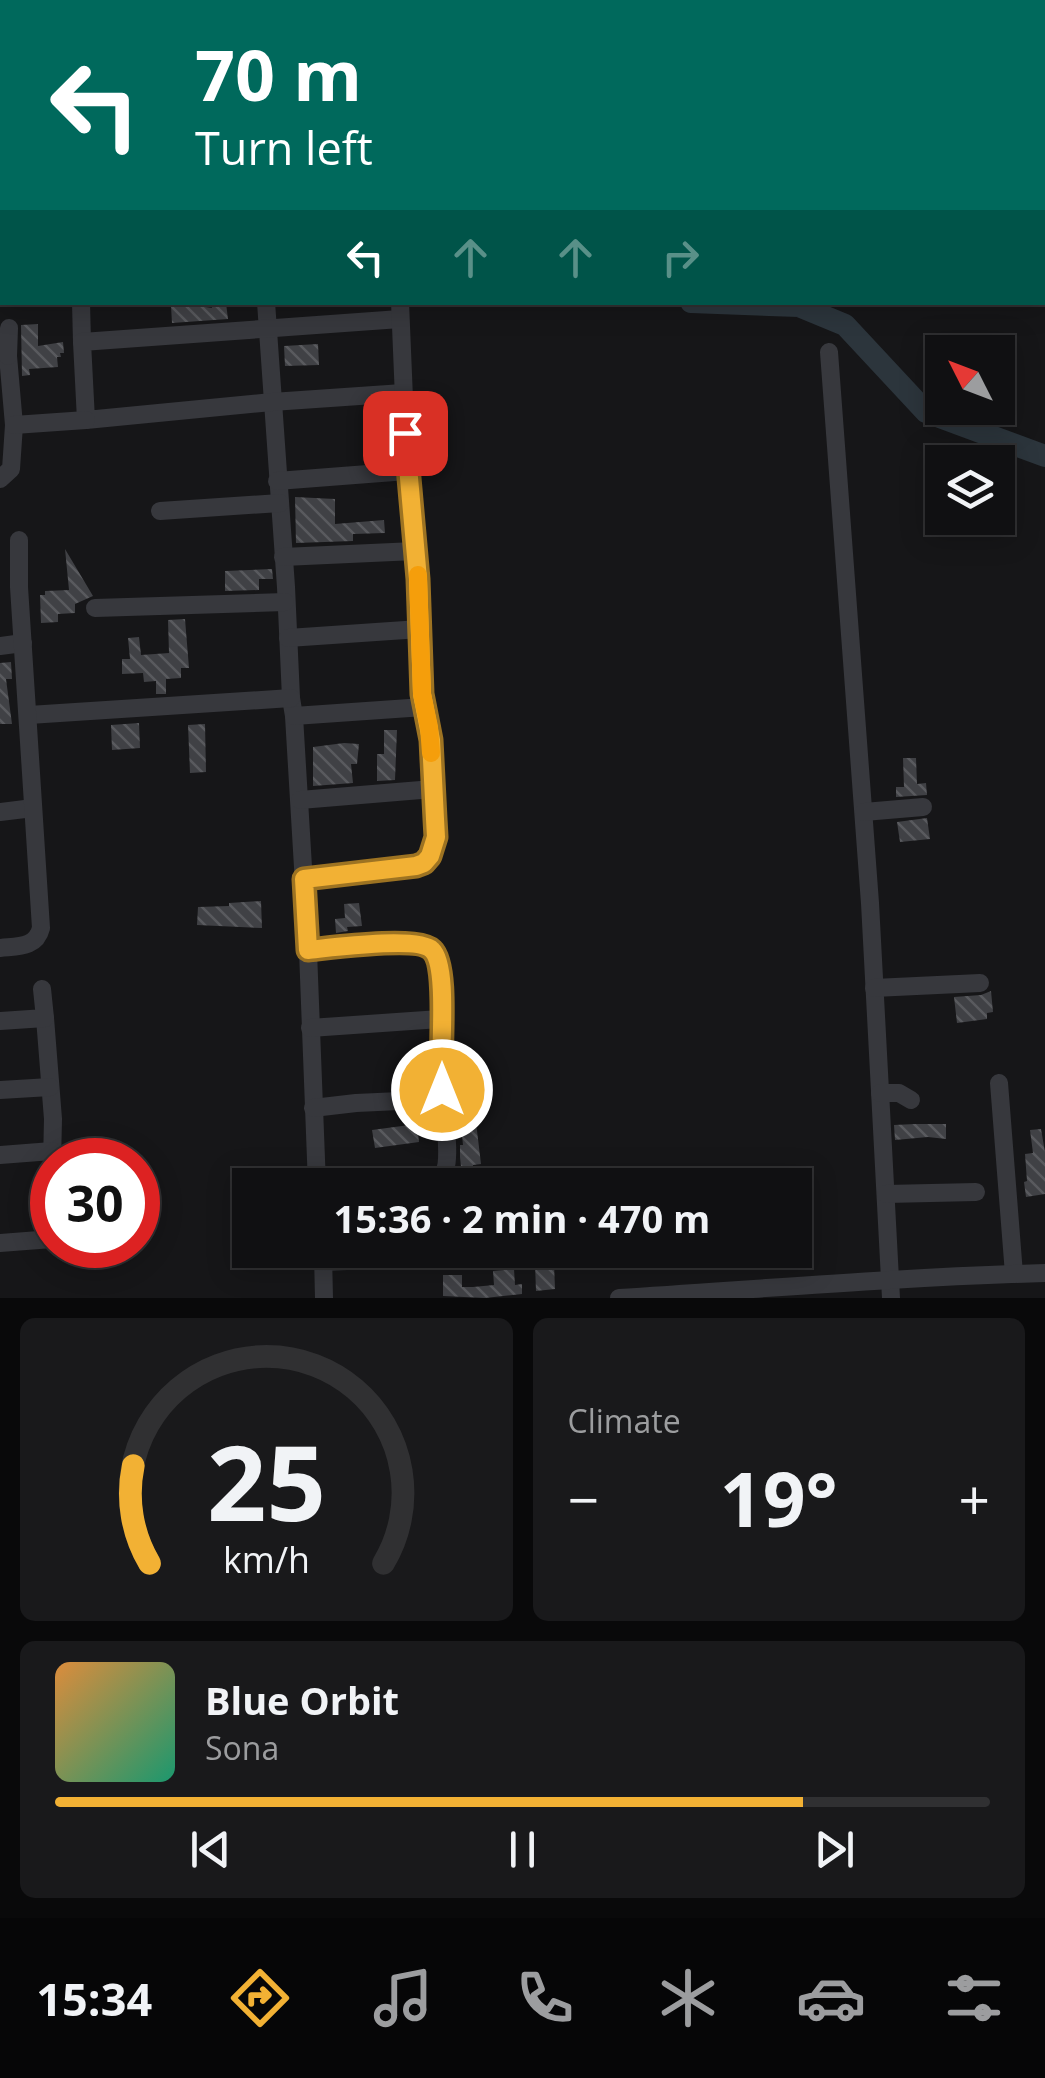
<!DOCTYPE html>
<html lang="en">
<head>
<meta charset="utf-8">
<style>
	body { margin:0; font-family:"Open Sans",sans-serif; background:#19191b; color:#f1f3f6; height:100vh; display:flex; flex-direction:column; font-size:38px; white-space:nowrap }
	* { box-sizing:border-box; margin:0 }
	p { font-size:32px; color:#9c9d9f }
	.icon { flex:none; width:55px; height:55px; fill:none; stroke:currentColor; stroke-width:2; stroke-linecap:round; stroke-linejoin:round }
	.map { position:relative; height:1298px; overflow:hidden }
	.panel { display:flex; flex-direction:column; gap:20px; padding:20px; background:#09090a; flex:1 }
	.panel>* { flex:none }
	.top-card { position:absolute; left:0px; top:0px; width:1045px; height:305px; box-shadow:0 5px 25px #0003,0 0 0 2px #303032; background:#00695c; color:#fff; overflow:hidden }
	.needle { width:65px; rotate:312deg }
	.fabs { position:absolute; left:925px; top:335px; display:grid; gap:20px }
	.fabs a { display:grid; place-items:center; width:90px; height:90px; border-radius:0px; background:#101012; box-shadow:0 5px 25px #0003,0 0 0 2px #303032; font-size:50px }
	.speed { position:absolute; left:30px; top:1138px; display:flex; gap:20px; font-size:50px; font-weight:700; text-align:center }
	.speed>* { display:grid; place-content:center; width:130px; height:130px; border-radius:50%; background:#101012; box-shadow:0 5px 25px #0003,0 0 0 2px #303032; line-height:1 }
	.speed .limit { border:15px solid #d22; background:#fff; color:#111 }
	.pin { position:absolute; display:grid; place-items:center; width:85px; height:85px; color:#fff; margin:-42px; border-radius:20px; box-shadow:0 5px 15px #0006 }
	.me { position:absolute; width:110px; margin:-55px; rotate:0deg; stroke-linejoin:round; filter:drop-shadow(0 0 8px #0008) }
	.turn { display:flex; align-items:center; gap:35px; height:210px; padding:0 30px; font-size:45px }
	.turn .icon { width:130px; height:130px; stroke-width:2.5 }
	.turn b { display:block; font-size:70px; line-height:85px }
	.lanes { display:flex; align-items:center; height:95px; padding:0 30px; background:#0003; justify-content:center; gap:50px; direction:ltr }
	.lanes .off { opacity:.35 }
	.big { font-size:75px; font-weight:700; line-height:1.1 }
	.panel .card { flex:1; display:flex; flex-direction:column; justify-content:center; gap:15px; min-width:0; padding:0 35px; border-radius:15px; background:#19191b }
	.panel .dial { align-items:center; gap:0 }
	.dial svg { height:260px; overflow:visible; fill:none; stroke:#303032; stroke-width:7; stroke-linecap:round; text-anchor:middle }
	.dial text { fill:#f1f3f6; stroke:none }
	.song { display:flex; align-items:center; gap:30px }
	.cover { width:120px; height:120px; border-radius:15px; background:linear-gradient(135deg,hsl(30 70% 55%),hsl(160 70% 35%)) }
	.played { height:10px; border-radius:5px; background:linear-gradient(90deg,#f2b134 80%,#303032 80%) }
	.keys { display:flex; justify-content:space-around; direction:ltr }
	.heat { display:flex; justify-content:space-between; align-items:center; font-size:55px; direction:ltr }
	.panel .tiles { flex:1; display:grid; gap:20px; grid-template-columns:1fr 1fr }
	.card:last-child { grid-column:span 2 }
	.trip { position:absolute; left:232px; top:1168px; width:580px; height:100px; border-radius:0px; background:#101012; box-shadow:0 5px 25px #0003,0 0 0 2px #303032; font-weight:700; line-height:100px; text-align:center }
	.dock { display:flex; height:160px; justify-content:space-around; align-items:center; background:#060607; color:#9c9d9f }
	.dock .icon { width:70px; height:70px }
	.dock .current { color:#f2b134 }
	.dock b { font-size:45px; color:#f1f3f6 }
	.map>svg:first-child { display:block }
</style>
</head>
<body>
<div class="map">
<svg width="1045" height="1298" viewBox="0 0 1045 1298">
	<defs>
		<pattern id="building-back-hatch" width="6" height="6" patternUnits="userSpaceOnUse" patternTransform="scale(2.5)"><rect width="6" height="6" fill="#404145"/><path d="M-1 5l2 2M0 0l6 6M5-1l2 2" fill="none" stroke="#595a5e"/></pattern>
	</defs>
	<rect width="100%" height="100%" fill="#161618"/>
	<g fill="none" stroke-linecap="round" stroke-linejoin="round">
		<g stroke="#2c353c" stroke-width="22">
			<polyline points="418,0 420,2"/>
			<polyline points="691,302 799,306 845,325 926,412 1045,456"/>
		</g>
	</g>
	<g fill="url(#building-back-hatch)">
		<polygon points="226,303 228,319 172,323 171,306 185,304 212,308 211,304"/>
		<polygon points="38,324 38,346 63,342 64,353 60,353 61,357 57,357 58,367 29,369 30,375 22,376 21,325"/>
		<polygon points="318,344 319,365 285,366 284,346"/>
		<polygon points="295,497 335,499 335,524 384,520 385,533 353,534 353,541 296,543"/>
		<polygon points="65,549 93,596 75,604 75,613 58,614 58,622 41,623 40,595 45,595 45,591 69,590"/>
		<polygon points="272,569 273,579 259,579 259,590 225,591 225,571"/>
		<polygon points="185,619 189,668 181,668 181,678 166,679 166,694 156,694 156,681 144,682 143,673 122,674 122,659 130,659 128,638 139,637 141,655 169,653 168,620"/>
		<polygon points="11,662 12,679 6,679 12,724 0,724 0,663"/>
		<polygon points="139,723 140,748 112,750 111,725"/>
		<polygon points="205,724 206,772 190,773 188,725"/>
		<polygon points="384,730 397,730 395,780 377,781 377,754 384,754"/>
		<polygon points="344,743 359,744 357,764 351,764 353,783 313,786 313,747"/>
		<polygon points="903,758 916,758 917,784 926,783 927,795 896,797 896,787 904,787"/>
		<polygon points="927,818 930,839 900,842 897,822"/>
		<polygon points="261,901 262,928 197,925 198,907 229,906 229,903"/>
		<polygon points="359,903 362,926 347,927 348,931 336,933 335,919 345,918 344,904"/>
		<polygon points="991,991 993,1012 987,1013 987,1019 957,1023 954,997 981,995"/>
		<polygon points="480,1061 481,1090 476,1090 477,1114 475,1114 481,1164 473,1165 473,1185 463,1185 460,1157 460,1145 463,1145 457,1090 455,1090 455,1062"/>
		<polygon points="417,1124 419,1142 375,1148 372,1130"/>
		<polygon points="915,1124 946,1124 946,1139 928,1137 895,1140 894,1125"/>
		<polygon points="1041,1129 1045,1152 1045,1194 1026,1197 1024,1182 1027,1181 1025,1154 1033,1153 1030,1130"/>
		<polygon points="554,1263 555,1289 536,1291 535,1264"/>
		<polygon points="514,1269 515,1285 522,1284 522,1294 485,1298 443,1296 443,1275 462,1275 462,1287 473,1287 494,1285 493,1271"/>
	</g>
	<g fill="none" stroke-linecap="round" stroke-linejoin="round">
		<g stroke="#37383d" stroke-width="18">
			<polyline points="813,0 813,2"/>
			<polyline points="81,302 82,342"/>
			<polyline points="266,302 286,587 291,698 294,716 308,951 317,1185"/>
			<polyline points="400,319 82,342 86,420 272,402 403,393"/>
			<polyline points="829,352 870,903 891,1298"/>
			<polyline points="0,355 8,356 14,425 11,469 0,479"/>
			<polyline points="8,356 9,328"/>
			<polyline points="14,425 86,420"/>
			<polyline points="277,481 407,471"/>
			<polyline points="160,511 280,503"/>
			<polyline points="283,557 415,551"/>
			<polyline points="95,608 285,602"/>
			<polyline points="288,638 420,629"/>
			<polyline points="0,646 23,643"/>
			<polyline points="29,715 291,698"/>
			<polyline points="294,716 424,707"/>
			<polyline points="300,800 433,789"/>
			<polyline points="0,812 33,808"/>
			<polyline points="864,812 923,807"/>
			<polyline points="304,879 416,866 424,863 430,855 435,837 435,819 431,740 423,693 419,645 415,541 407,471 400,302"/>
			<path d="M 0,948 C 18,946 36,948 41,928 L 19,587 L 19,540"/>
			<path d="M 308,951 C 329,948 420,935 433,950 C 447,966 440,1071 443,1099 L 356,1103 L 313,1108"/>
			<polyline points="874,988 980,983"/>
			<polyline points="45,1018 53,1119 52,1163"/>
			<polyline points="0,1021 45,1018 42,989"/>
			<polyline points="310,1028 440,1019"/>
			<polyline points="999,1083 1014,1274"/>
			<polyline points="0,1090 50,1087"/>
			<polyline points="880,1093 899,1093 911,1100"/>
			<polyline points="0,1155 52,1151"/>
			<path d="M 317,1183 L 428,1182 C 434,1180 439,1180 443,1174 C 452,1162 444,1115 443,1099"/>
			<polyline points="886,1194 976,1192"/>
			<polyline points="0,1243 52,1239"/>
			<polyline points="323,1254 324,1298"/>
			<polyline points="323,1262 444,1257"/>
			<path d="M 619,1298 C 761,1289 903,1277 1045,1273"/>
		</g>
	</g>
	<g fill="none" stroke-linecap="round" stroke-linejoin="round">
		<g stroke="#9d7322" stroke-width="25">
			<path id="route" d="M 405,433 L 418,579 L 422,694 L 431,740 L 435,819 L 436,837 L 430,856 L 424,863 L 416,866 L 304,879 L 308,950 C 329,948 418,936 432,950 C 450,967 438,1062 442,1090"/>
		</g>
		<use href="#route" stroke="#f2b134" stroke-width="18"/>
		<polyline stroke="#f59e0b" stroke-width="18" points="418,575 422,694 429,727 431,753"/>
	</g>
</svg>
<div class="fabs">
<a><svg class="needle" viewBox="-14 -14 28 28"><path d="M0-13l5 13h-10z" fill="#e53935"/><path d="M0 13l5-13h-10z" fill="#9c9d9f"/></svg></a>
<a><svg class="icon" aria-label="layers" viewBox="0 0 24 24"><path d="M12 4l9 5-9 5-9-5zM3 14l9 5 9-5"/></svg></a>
</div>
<div class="speed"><div class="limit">30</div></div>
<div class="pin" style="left:405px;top:433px;background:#d93025"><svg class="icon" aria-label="arrive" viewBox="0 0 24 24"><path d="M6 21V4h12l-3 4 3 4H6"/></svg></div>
<svg class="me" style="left:442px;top:1090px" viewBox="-20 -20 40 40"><circle r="17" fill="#f2b134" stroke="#fff" stroke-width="3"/><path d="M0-11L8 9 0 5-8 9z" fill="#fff"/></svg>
<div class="trip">15:36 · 2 min · 470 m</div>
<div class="top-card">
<div class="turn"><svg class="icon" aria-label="left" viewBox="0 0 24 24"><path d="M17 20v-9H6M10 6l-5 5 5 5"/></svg><div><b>70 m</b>Turn left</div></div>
<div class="lanes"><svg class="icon" aria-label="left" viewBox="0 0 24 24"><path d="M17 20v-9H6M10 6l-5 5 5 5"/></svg><svg class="icon off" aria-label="ahead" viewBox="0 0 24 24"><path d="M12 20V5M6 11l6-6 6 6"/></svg><svg class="icon off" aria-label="ahead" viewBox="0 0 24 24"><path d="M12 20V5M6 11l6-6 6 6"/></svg><svg class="icon off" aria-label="right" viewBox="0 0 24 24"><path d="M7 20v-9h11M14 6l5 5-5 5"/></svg></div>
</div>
</div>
<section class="panel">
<div class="tiles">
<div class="card dial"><svg viewBox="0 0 100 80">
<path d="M14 69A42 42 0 1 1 86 69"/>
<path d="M14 69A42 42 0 0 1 9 39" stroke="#f2b134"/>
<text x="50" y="56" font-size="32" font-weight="700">25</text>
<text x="50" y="72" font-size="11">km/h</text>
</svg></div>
<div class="card"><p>Climate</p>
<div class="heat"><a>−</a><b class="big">19°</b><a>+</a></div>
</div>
<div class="card">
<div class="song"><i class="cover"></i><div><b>Blue Orbit</b><p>Sona</p></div></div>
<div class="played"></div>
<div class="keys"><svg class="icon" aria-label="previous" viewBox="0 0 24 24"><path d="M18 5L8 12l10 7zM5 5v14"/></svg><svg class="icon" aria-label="pause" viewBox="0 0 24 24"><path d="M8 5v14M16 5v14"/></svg><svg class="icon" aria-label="next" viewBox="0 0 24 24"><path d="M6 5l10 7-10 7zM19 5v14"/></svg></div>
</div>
</div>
</section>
<nav class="dock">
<b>15:34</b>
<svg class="icon current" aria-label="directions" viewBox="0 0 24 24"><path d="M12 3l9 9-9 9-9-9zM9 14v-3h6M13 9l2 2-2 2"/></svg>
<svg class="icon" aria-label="music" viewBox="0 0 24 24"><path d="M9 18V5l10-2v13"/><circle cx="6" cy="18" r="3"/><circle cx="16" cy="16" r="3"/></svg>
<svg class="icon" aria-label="phone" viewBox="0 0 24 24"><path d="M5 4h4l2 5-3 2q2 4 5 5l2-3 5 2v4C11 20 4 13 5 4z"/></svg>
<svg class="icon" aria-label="climate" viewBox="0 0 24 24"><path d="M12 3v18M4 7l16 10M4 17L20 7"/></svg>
<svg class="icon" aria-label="car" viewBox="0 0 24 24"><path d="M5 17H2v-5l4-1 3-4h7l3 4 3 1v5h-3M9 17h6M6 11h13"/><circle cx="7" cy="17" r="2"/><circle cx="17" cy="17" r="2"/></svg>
<svg class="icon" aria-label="filters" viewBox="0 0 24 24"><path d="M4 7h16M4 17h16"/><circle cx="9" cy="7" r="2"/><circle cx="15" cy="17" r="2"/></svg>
</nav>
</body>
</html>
